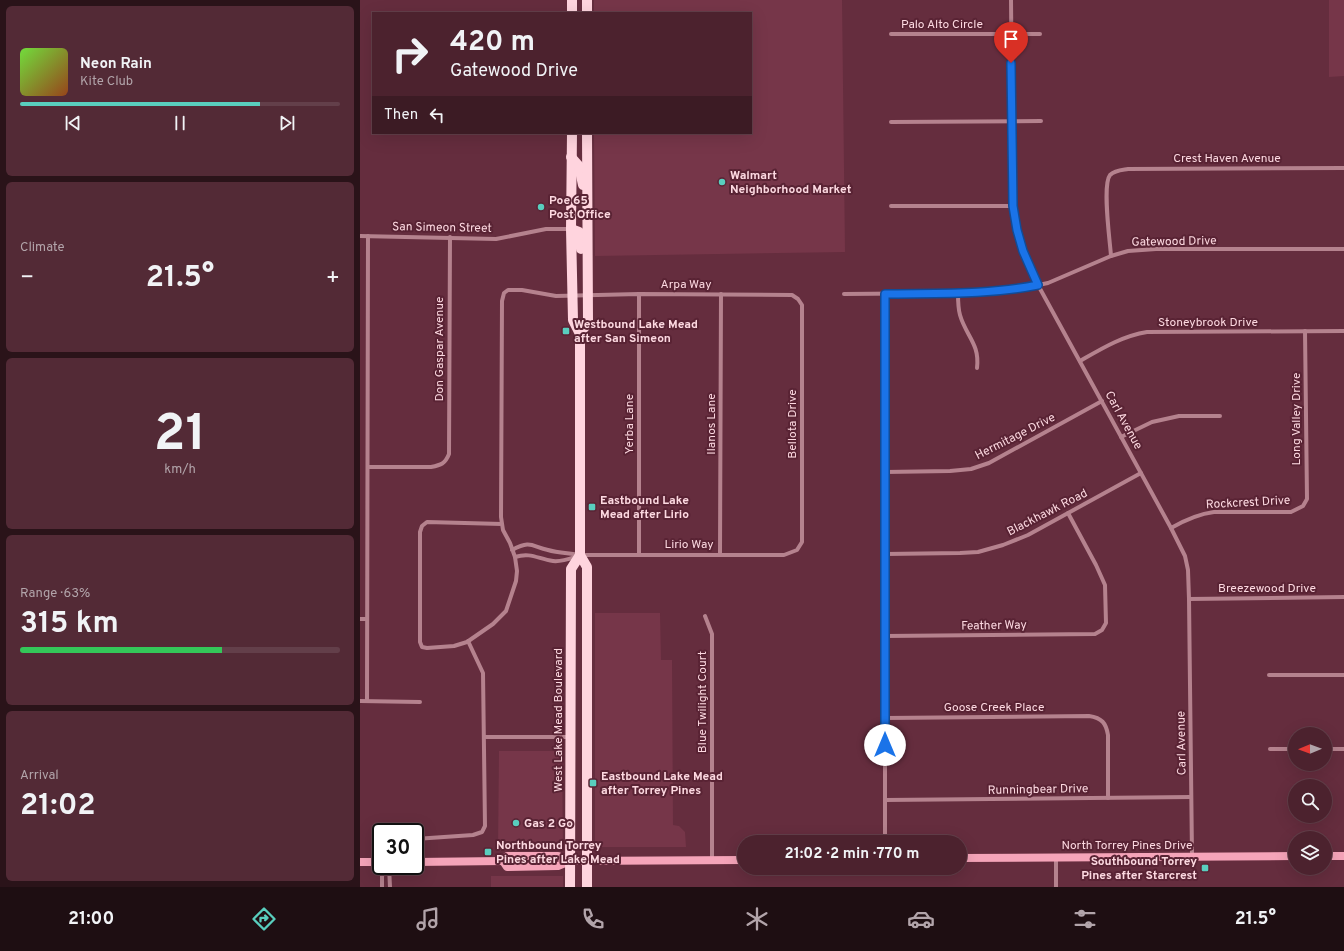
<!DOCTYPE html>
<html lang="en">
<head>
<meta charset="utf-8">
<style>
	body { margin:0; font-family:Overpass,sans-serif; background:#532a36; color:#f1f3f6; height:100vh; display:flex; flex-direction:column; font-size:15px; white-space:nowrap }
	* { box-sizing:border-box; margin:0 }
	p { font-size:13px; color:#b2a4aa }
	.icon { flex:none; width:22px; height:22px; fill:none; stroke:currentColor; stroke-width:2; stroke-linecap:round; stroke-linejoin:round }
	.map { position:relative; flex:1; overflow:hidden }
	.side { display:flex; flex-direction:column; gap:6px; padding:6px; background:#2a1319; width:360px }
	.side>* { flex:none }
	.hud { position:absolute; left:12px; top:12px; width:380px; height:122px; border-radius:0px; box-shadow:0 4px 16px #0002,0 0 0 1px #633f4a; background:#4c222e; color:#f1f3f6; overflow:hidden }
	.needle { width:26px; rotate:269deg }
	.fabs { position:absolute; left:928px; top:727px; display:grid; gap:8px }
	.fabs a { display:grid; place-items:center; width:44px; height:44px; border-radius:50%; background:#4c222e; box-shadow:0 4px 16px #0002,0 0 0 1px #633f4a; font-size:20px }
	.speed { position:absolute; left:12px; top:823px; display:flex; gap:8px; font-size:20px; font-weight:700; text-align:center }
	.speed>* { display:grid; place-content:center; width:52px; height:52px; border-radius:50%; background:#4c222e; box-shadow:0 4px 16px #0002,0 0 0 1px #633f4a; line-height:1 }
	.speed .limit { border:2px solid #111; border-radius:6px; background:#fff; color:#111 }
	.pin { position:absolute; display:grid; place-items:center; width:34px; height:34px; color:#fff; margin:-41px -17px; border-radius:50% 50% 50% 0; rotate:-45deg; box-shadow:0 0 4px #0007 }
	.pin .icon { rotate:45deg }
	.me { position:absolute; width:44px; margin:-22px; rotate:0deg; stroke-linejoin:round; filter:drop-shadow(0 0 3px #0008) }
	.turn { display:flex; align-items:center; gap:14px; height:84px; padding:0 12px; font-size:18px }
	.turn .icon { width:52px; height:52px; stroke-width:2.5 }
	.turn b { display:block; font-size:28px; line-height:34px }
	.then { display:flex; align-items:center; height:38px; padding:0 12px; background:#0003; gap:8px; font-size:15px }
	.big { font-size:30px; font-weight:700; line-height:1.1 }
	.side .tile { flex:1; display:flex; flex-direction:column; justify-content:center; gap:6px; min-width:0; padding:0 14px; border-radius:6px; background:#532a36 }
	.side .dial { align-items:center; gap:0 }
	.dial b { font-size:52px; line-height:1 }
	.song { display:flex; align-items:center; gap:12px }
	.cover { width:48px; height:48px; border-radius:6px; background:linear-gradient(135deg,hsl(100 70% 55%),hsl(20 70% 35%)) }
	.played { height:4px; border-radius:2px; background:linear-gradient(90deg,#59cebe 75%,#633f4a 75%) }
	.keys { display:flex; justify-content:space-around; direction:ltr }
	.heat { display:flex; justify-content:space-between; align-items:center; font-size:22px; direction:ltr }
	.charge { height:6px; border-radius:3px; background:linear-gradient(90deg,#34c759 63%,#633f4a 0) }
	.trip { position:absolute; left:377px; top:835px; width:230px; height:40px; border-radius:20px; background:#4c222e; box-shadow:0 4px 16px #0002,0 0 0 1px #633f4a; font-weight:700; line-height:40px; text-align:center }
	.tab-bar { display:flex; height:64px; justify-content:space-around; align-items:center; background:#1e0e12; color:#b2a4aa }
	.tab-bar .icon { width:28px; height:28px }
	.tab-bar .selected { color:#59cebe }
	.tab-bar b { font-size:18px; color:#f1f3f6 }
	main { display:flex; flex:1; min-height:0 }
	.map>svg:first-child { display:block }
</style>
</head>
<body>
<main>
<section class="side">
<div class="tile">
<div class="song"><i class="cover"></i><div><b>Neon Rain</b><p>Kite Club</p></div></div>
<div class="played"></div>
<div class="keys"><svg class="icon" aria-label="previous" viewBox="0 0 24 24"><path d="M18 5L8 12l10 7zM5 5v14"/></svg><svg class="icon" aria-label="pause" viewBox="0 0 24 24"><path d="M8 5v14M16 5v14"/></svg><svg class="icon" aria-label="next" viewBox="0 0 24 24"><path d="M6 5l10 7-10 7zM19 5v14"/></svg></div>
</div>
<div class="tile"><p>Climate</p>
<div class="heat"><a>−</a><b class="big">21.5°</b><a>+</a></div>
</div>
<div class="tile dial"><b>21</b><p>km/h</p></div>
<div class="tile"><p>Range · 63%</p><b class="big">315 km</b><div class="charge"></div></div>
<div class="tile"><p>Arrival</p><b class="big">21:02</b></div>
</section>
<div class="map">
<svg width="984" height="887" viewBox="0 0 984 887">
	<rect width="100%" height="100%" fill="#652d3e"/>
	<g fill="#763649">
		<polygon points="234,0 482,0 485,252 235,256 234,133 391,133 391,13 234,13"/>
		<polygon points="969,0 984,0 984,76 969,77"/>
		<polygon points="235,613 300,613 301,660 312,660 313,825 319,826 325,832 326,847 235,847"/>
		<polygon points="139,751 202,751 203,849 138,851"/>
		<rect x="131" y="876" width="72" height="11"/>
	</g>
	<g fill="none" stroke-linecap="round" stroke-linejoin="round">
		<g stroke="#b5828e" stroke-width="4">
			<polyline points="651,0 653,206 657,230 663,251 678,285 811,528 825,556 828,570 829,599 832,856"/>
			<polyline points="531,34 680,34"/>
			<polyline points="531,122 681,121"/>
			<polyline points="531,206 653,206"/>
			<polyline points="0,236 136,239 186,229 211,229"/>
			<path d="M 751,256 C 750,241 742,185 750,175 C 755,170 762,170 768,169 L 984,168"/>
			<path d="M 598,293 C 598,300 598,308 600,315 C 606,336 620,344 617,368"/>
			<polyline points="279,294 279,554"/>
			<polyline points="484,294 598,293 649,291 688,283 751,256 768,251 796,249 984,249"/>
			<polyline points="525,294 525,842"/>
			<path d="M 720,361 C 741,349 762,336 787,332 L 984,331"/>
			<polyline points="761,437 792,422 819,416 860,416"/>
			<path d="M 8,467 L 71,467 C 81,465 85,464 89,454 L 90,237"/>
			<polyline points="525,472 590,471 611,469 629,463 742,401"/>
			<path d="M 142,524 L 67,522 L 62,526 L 60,532 L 60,642 L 62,647 L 67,648 L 94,646 L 107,642 L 133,624 L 146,611 L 156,581 L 157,571 L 155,557 L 150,543 L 143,530 L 141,517 L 142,301 L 144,293 L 148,290 L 162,290 L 196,296 L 279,294 L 432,295 L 438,299 L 442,305 L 442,542 L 437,550 L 424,555 L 220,555 C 210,553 198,553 188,550 C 171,546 171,540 152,550"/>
			<path d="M 811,528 C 825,520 838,514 854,512 L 931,512 L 943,506 L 947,499 L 945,331"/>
			<polyline points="360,554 361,294"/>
			<polyline points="525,554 600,553 618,552 643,545 668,535 781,473"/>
			<path d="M 155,557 C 171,552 178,559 193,561 C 202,562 209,559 218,556"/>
			<polyline points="829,599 984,597"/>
			<polyline points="345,616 352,634 352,860"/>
			<polyline points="0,619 7,619"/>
			<polyline points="525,636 735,634 742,630 746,623 745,585 736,565 708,513"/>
			<polyline points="909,675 984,675"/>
			<polyline points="0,701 60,702"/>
			<polyline points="7,701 8,236"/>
			<path d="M 525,718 L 729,716 C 742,718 746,723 748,735 L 748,798"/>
			<polyline points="124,737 210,737"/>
			<polyline points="910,749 935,749"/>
			<polyline points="965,749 984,749"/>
			<polyline points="525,800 831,797"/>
			<polyline points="55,839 113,835 122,832 125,826 123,673 108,641"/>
			<polyline points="696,857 696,887"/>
			<polyline points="29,866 30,887"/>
			<polyline points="22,887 22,876 27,866"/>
		</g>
		<g stroke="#f5a4b9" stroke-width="8">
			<polyline points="965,856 984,856"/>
			<polyline points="600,858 935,856"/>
			<polyline points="143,861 147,856 198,856 210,861 384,860"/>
			<polyline points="143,861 147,867 198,866 210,861"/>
			<polyline points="0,862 21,862"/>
			<polyline points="55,862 143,861"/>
		</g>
		<g stroke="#ffd4de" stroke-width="10">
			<polyline points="212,0 212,13"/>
			<polyline points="227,13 227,0"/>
			<polyline points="212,133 211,229 213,320 220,334 220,555 227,567 227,887"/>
			<polyline points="211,157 219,166 223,185"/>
			<polyline points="211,229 219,232 221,237 221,249"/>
			<polyline points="220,334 228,322 227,133"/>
			<polyline points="210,887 211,569 220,555"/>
		</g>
	</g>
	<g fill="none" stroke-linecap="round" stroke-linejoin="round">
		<g stroke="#114b97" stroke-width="10">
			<path id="route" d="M 525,745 L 525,294 C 576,293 628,295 678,285 L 663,251 L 657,230 L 653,206 L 651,63"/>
		</g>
		<use href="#route" stroke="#1a73e8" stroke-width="7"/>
	</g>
	<g fill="#59cebe" stroke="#592334" stroke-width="1.5">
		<circle cx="362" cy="182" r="4"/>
		<circle cx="181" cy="207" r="4"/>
		<rect x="202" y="327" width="8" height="8" rx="2"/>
		<rect x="228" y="503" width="8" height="8" rx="2"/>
		<rect x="229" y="779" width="8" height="8" rx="2"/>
		<circle cx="156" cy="823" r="4"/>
		<rect x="124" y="848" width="8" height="8" rx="2"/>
		<rect x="841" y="864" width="8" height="8" rx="2"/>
	</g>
	<g text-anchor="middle" stroke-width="4" stroke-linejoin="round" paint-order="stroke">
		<g font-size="12" fill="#fdd9e1" stroke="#592334">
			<text x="582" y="28">Palo Alto Circle</text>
			<text x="867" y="162">Crest Haven Avenue</text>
			<text transform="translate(82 227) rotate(1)" y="4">San Simeon Street</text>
			<text transform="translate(814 241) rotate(-1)" y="4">Gatewood Drive</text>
			<text x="326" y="288">Arpa Way</text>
			<text x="848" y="326">Stoneybrook Drive</text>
			<text transform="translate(79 349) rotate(-90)" y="4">Don Gaspar Avenue</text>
			<text transform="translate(936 419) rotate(-90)" y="4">Long Valley Drive</text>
			<text transform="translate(764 420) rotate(61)" y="4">Carl Avenue</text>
			<text transform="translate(269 424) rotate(-90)" y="4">Yerba Lane</text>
			<text transform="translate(351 424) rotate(-90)" y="4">Ilanos Lane</text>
			<text transform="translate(432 424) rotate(-90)" y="4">Bellota Drive</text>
			<text transform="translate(655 436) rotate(-27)" y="4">Hermitage Drive</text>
			<text transform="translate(888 502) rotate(-3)" y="4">Rockcrest Drive</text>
			<text transform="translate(687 512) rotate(-27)" y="4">Blackhawk Road</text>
			<text x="329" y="548">Lirio Way</text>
			<text x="907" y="592">Breezewood Drive</text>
			<text transform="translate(634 625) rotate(-1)" y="4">Feather Way</text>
			<text transform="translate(342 702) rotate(-90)" y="4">Blue Twilight Court</text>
			<text x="634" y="711">Goose Creek Place</text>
			<text transform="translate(198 720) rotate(-90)" y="4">West Lake Mead Boulevard</text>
			<text transform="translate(821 743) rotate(-91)" y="4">Carl Avenue</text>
			<text transform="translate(678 789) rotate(-1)" y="4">Runningbear Drive</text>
			<text x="767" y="849">North Torrey Pines Drive</text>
		</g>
		<g font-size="12" font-weight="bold" fill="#fdd9e1" stroke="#592334" text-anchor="start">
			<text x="370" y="179">Walmart<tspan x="370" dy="14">Neighborhood Market</tspan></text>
			<text x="189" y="204">Poe 65<tspan x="189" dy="14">Post Office</tspan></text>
			<text x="214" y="328">Westbound Lake Mead<tspan x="214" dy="14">after San Simeon</tspan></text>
			<text x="240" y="504">Eastbound Lake<tspan x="240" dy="14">Mead after Lirio</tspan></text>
			<text x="241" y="780">Eastbound Lake Mead<tspan x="241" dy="14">after Torrey Pines</tspan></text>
			<text x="164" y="827">Gas 2 Go</text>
			<text x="136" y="849">Northbound Torrey<tspan x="136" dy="14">Pines after Lake Mead</tspan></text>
			<text x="837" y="865" text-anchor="end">Southbound Torrey<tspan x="837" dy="14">Pines after Starcrest</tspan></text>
		</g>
	</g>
</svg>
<div class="fabs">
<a><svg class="needle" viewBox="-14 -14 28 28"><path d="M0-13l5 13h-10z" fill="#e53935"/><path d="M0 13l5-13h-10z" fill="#b2a4aa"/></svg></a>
<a><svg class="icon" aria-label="search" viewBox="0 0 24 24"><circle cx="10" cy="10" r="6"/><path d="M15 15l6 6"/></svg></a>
<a><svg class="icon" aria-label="layers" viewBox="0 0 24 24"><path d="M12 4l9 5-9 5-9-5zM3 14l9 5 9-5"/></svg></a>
</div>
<div class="speed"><div class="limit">30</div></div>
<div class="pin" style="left:651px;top:63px;background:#d93025"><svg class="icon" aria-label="arrive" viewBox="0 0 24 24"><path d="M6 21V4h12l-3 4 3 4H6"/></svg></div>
<svg class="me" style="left:525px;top:745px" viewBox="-20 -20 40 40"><circle r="19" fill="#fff"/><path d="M0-13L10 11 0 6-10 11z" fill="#1a73e8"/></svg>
<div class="trip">21:02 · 2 min · 770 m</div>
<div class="hud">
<div class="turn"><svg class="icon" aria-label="right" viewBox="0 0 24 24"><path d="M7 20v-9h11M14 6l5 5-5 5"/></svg><div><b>420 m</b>Gatewood Drive</div></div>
<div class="then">Then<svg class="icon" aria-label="left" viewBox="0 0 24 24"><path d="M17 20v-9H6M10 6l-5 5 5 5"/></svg></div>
</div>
</div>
</main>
<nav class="tab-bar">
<b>21:00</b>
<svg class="icon selected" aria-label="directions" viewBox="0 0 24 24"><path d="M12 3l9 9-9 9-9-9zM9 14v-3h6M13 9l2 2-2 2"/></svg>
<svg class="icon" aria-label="music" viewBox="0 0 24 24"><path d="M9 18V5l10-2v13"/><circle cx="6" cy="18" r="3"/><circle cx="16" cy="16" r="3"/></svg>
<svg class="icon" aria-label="phone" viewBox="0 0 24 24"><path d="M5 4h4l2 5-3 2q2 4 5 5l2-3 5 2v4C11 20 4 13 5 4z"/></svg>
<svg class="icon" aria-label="climate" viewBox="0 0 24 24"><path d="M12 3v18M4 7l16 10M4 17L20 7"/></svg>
<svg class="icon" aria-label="car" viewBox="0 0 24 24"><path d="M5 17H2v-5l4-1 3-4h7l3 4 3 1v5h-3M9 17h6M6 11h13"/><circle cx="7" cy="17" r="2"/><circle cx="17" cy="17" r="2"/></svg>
<svg class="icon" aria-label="filters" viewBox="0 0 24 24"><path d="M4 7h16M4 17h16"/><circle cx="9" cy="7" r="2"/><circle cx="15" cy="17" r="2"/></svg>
<b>21.5°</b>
</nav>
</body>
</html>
